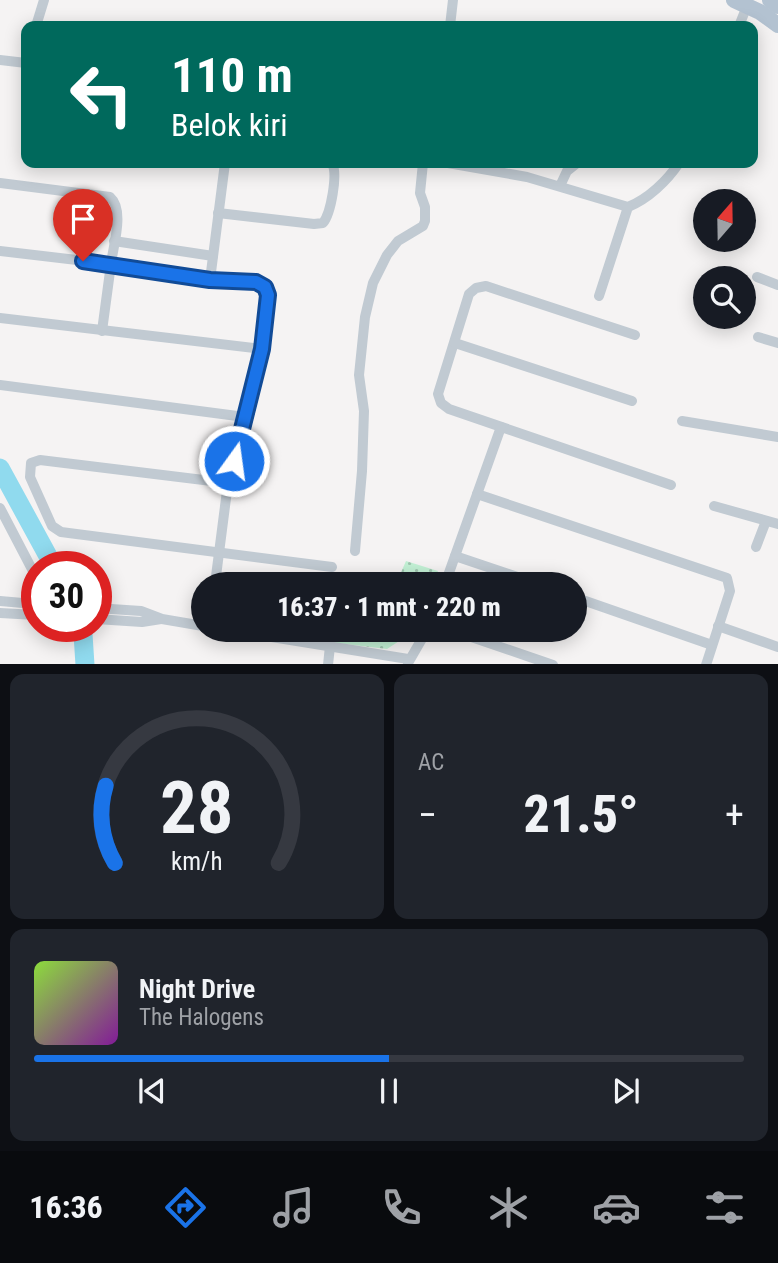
<!DOCTYPE html>
<html lang="id">
<head>
<meta charset="utf-8">
<style>
	body { margin:0; font-family:"Roboto Condensed",sans-serif; background:#20242c; color:#f1f3f6; height:100vh; display:flex; flex-direction:column; font-size:26px; white-space:nowrap }
	* { box-sizing:border-box; margin:0 }
	p { font-size:23px; color:#9ea1a6 }
	.icon { flex:none; width:38px; height:38px; fill:none; stroke:currentColor; stroke-width:2; stroke-linecap:round; stroke-linejoin:round }
	.map { position:relative; height:664px; overflow:hidden }
	.sheet { display:flex; flex-direction:column; gap:10px; padding:10px; background:#0d0f14; flex:1 }
	.sheet>* { flex:none }
	.hud { position:absolute; left:21px; top:21px; width:737px; height:147px; border-radius:14px; box-shadow:0 4px 18px #0003; background:#00695c; color:#fff; overflow:hidden }
	.needle { width:46px; rotate:20deg }
	.tools { position:absolute; left:693px; top:189px; display:grid; gap:14px }
	.tools a { display:grid; place-items:center; width:63px; height:63px; border-radius:50%; background:#171b24; box-shadow:0 4px 18px #0003; font-size:35px }
	.speed { position:absolute; left:21px; top:551px; display:flex; gap:14px; font-size:35px; font-weight:700; text-align:center }
	.speed>* { display:grid; place-content:center; width:91px; height:91px; border-radius:50%; background:#171b24; box-shadow:0 4px 18px #0003; line-height:1 }
	.speed .limit { border:10px solid #d22; background:#fff; color:#111 }
	.pin { position:absolute; display:grid; place-items:center; width:60px; height:60px; color:#fff; margin:-72px -30px; border-radius:50% 50% 50% 0; rotate:-45deg; box-shadow:0 0 7px #0007 }
	.pin .icon { rotate:45deg }
	.me { position:absolute; width:77px; margin:-38px; rotate:14deg; stroke-linejoin:round; filter:drop-shadow(0 0 5px #0008) }
	.turn { display:flex; align-items:center; gap:24px; height:147px; padding:0 35px; font-size:32px }
	.turn .icon { width:91px; height:91px; stroke-width:2.5 }
	.turn b { display:block; font-size:49px; line-height:60px }
	.big { font-size:52px; font-weight:800; line-height:1.1 }
	.sheet .tile { flex:1; display:flex; flex-direction:column; justify-content:center; gap:10px; min-width:0; padding:0 24px; border-radius:14px; background:#20242c }
	.sheet .dial { align-items:center; gap:0 }
	.dial svg { height:182px; overflow:visible; fill:none; stroke:#363941; stroke-width:7; stroke-linecap:round; text-anchor:middle }
	.dial text { fill:#f1f3f6; stroke:none }
	.song { display:flex; align-items:center; gap:21px }
	.cover { width:84px; height:84px; border-radius:10px; background:linear-gradient(135deg,hsl(90 70% 55%),hsl(290 70% 35%)) }
	.played { height:7px; border-radius:4px; background:linear-gradient(90deg,#1a73e8 50%,#363941 50%) }
	.keys { display:flex; justify-content:space-around; direction:ltr }
	.heat { display:flex; justify-content:space-between; align-items:center; font-size:38px; direction:ltr }
	.sheet .tiles { flex:1; display:grid; gap:10px; grid-template-columns:1fr 1fr }
	.tile:last-child { grid-column:span 2 }
	.trip { position:absolute; left:191px; top:572px; width:396px; height:70px; border-radius:35px; background:#171b24; box-shadow:0 4px 18px #0003; font-weight:800; line-height:70px; text-align:center }
	.dock { display:flex; height:112px; justify-content:space-around; align-items:center; background:#090b0e; color:#9ea1a6 }
	.dock .icon { width:49px; height:49px }
	.dock .active { color:#1a73e8 }
	.dock b { font-size:32px; color:#f1f3f6 }
	.map>svg:first-child { display:block }
</style>
</head>
<body>
<div class="map">
<svg width="778" height="665" viewBox="0 0 778 665">
	<defs>
		<pattern id="park-dots" width="8" height="8" patternUnits="userSpaceOnUse" patternTransform="scale(1.75)"><rect width="8" height="8" fill="#c3f1d5"/><path d="M2 2h.1M6 6h.1" fill="none" stroke="#a0c6b0" stroke-width="1.8" stroke-linecap="round"/></pattern>
	</defs>
	<rect width="100%" height="100%" fill="#f5f3f3"/>
	<g fill="url(#park-dots)">
		<polygon points="406,561 438,571 433,584 396,584"/>
		<polygon points="330,630 416,630 387,649 328,642"/>
	</g>
	<g fill="none" stroke-linecap="round" stroke-linejoin="round">
		<g stroke="#90daee" stroke-width="19">
			<polyline points="0,468 54,567"/>
			<polyline points="80,626 83,634 85,665"/>
		</g>
		<g stroke="#c1cad2" stroke-width="10">
			<polyline points="36,26 44,0"/>
			<polyline points="450,26 453,0"/>
			<polyline points="739,26 747,6"/>
			<polyline points="0,60 26,63"/>
			<path d="M 448,163 L 527,177 L 628,207 C 648,199 667,181 679,163"/>
			<path d="M 0,183 L 110,197 C 125,210 113,246 111,264 L 0,251"/>
			<polyline points="560,186 567,171 577,163"/>
			<path d="M 218,213 L 314,224 L 323,223 C 331,213 338,174 332,163"/>
			<polyline points="114,241 213,256"/>
			<polyline points="757,277 778,285"/>
			<polyline points="210,280 225,163"/>
			<polyline points="599,296 628,207"/>
			<polyline points="0,318 262,349"/>
			<polyline points="102,331 111,264 210,280 256,282 263,285 267,291 262,349 228,483 215,584"/>
			<polyline points="635,335 486,286 476,288 469,294 438,394 441,403 449,409 671,485"/>
			<polyline points="758,337 778,343"/>
			<polyline points="455,343 632,401"/>
			<polyline points="0,385 245,417"/>
			<polyline points="682,421 778,437"/>
			<polyline points="228,483 40,460 31,463 30,477 52,526 61,532 332,567"/>
			<polyline points="477,494 727,578 730,591 706,665"/>
			<polyline points="714,506 778,524"/>
			<polyline points="0,508 35,575 30,615"/>
			<polyline points="756,547 766,521"/>
			<polyline points="355,551 362,471 364,411 359,375 365,317 373,283 387,255 398,241 423,226 425,221 425,207 420,193 423,163"/>
			<polyline points="455,556 538,584"/>
			<polyline points="445,584 501,427"/>
			<polyline points="574,597 712,645"/>
			<polyline points="0,601 34,604"/>
			<polyline points="96,608 141,611 162,619 203,626"/>
			<polyline points="0,613 36,615"/>
			<polyline points="96,619 142,622 161,619"/>
			<polyline points="718,626 778,647"/>
			<polyline points="228,630 408,659"/>
			<polyline points="451,630 553,665"/>
			<polyline points="408,663 427,630"/>
			<polyline points="328,665 330,646"/>
		</g>
		<g stroke="#b3c2d1" stroke-width="16">
			<polyline points="734,0 760,12 778,25"/>
			<polyline points="770,0 778,6"/>
		</g>
	</g>
	<g fill="none" stroke-linecap="round" stroke-linejoin="round">
		<g stroke="#114b97" stroke-width="18">
			<polyline id="route" points="83,261 210,280 256,282 265,287 268,295 262,349 234,461"/>
		</g>
		<use href="#route" stroke="#1a73e8" stroke-width="12"/>
	</g>
</svg>
<div class="tools">
<a><svg class="needle" viewBox="-14 -14 28 28"><path d="M0-13l5 13h-10z" fill="#e53935"/><path d="M0 13l5-13h-10z" fill="#9ea1a6"/></svg></a>
<a><svg class="icon" aria-label="search" viewBox="0 0 24 24"><circle cx="10" cy="10" r="6"/><path d="M15 15l6 6"/></svg></a>
</div>
<div class="speed"><div class="limit">30</div></div>
<div class="pin" style="left:83px;top:261px;background:#d93025"><svg class="icon" aria-label="arrive" viewBox="0 0 24 24"><path d="M6 21V4h12l-3 4 3 4H6"/></svg></div>
<svg class="me" style="left:234px;top:461px" viewBox="-20 -20 40 40"><circle r="17" fill="#1a73e8" stroke="#fff" stroke-width="3"/><path d="M0-11L8 9 0 5-8 9z" fill="#fff"/></svg>
<div class="trip">16:37 · 1 mnt · 220 m</div>
<div class="hud">
<div class="turn"><svg class="icon" aria-label="left" viewBox="0 0 24 24"><path d="M17 20v-9H6M10 6l-5 5 5 5"/></svg><div><b>110 m</b>Belok kiri</div></div>
</div>
</div>
<section class="sheet">
<div class="tiles">
<div class="tile dial"><svg viewBox="0 0 100 80">
<path d="M14 69A42 42 0 1 1 86 69"/>
<path d="M14 69A42 42 0 0 1 10 35" stroke="#1a73e8"/>
<text x="50" y="56" font-size="32" font-weight="700">28</text>
<text x="50" y="72" font-size="11">km/h</text>
</svg></div>
<div class="tile"><p>AC</p>
<div class="heat"><a>−</a><b class="big">21.5°</b><a>+</a></div>
</div>
<div class="tile">
<div class="song"><i class="cover"></i><div><b>Night Drive</b><p>The Halogens</p></div></div>
<div class="played"></div>
<div class="keys"><svg class="icon" aria-label="previous" viewBox="0 0 24 24"><path d="M18 5L8 12l10 7zM5 5v14"/></svg><svg class="icon" aria-label="pause" viewBox="0 0 24 24"><path d="M8 5v14M16 5v14"/></svg><svg class="icon" aria-label="next" viewBox="0 0 24 24"><path d="M6 5l10 7-10 7zM19 5v14"/></svg></div>
</div>
</div>
</section>
<nav class="dock">
<b>16:36</b>
<svg class="icon active" aria-label="directions" viewBox="0 0 24 24"><path d="M12 3l9 9-9 9-9-9zM9 14v-3h6M13 9l2 2-2 2"/></svg>
<svg class="icon" aria-label="music" viewBox="0 0 24 24"><path d="M9 18V5l10-2v13"/><circle cx="6" cy="18" r="3"/><circle cx="16" cy="16" r="3"/></svg>
<svg class="icon" aria-label="phone" viewBox="0 0 24 24"><path d="M5 4h4l2 5-3 2q2 4 5 5l2-3 5 2v4C11 20 4 13 5 4z"/></svg>
<svg class="icon" aria-label="climate" viewBox="0 0 24 24"><path d="M12 3v18M4 7l16 10M4 17L20 7"/></svg>
<svg class="icon" aria-label="car" viewBox="0 0 24 24"><path d="M5 17H2v-5l4-1 3-4h7l3 4 3 1v5h-3M9 17h6M6 11h13"/><circle cx="7" cy="17" r="2"/><circle cx="17" cy="17" r="2"/></svg>
<svg class="icon" aria-label="filters" viewBox="0 0 24 24"><path d="M4 7h16M4 17h16"/><circle cx="9" cy="7" r="2"/><circle cx="15" cy="17" r="2"/></svg>
</nav>
</body>
</html>
